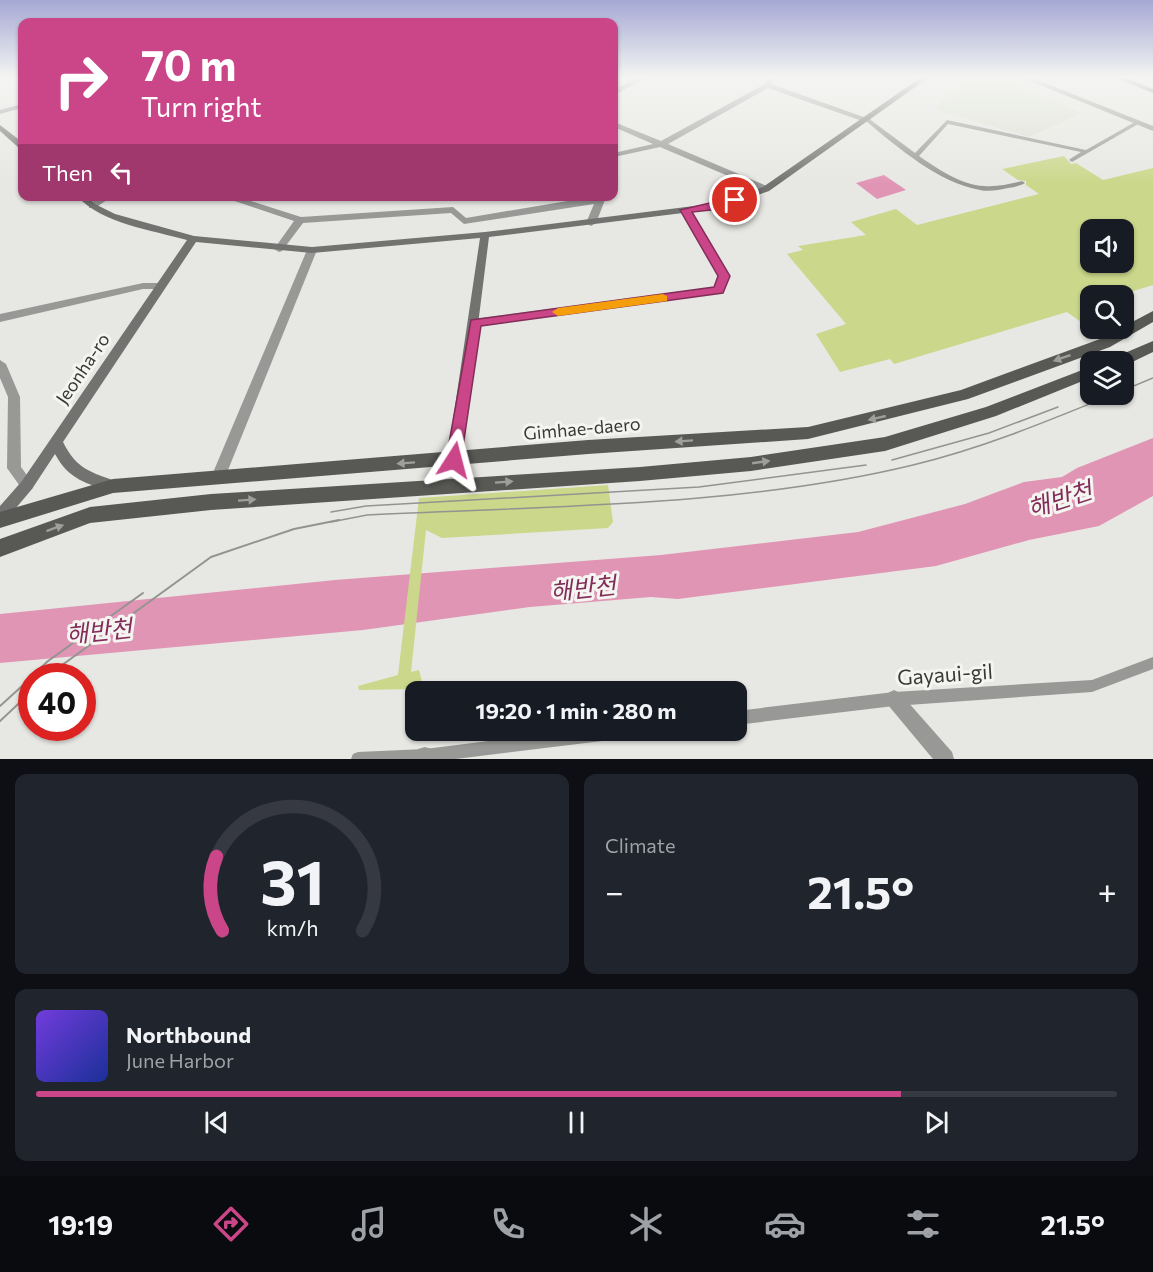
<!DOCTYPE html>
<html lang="en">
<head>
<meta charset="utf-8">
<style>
	body { margin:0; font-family:Commissioner,"Noto Sans KR",sans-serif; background:#20242c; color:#f1f3f6; height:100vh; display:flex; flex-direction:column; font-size:22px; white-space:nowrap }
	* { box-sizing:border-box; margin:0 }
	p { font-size:20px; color:#9ea1a6 }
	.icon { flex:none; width:33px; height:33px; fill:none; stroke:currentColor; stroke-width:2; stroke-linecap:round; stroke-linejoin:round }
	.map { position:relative; height:759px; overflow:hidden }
	.details { display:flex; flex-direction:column; gap:15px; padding:15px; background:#0d0f14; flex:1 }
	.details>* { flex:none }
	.guide { position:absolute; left:18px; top:18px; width:600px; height:183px; border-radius:12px; box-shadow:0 2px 4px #0004; background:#ca4689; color:#fff; overflow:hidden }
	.buttons { position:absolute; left:1080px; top:219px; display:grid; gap:12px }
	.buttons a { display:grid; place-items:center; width:54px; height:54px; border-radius:12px; background:#171b24; box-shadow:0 2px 4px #0004; font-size:30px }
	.speed { position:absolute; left:18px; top:663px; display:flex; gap:12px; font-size:30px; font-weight:700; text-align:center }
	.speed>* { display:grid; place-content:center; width:78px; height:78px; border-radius:50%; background:#171b24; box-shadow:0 2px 4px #0004; line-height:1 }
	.speed .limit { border:9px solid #d22; background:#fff; color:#111 }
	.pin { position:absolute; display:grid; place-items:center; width:51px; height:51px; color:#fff; margin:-26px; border:3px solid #fff; border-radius:50%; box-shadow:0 2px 6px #0007 }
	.me { position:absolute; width:66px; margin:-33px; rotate:9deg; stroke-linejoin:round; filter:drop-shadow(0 0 4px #0008) }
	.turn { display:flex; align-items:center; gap:21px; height:126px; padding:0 24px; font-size:27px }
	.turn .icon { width:78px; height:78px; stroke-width:2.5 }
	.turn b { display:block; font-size:42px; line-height:51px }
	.then { display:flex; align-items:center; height:57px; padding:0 24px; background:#0003; gap:12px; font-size:22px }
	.big { font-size:45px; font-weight:700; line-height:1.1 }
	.details .card { flex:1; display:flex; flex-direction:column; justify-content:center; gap:9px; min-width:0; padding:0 21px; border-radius:12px; background:#20242c }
	.details .dial { align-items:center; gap:0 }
	.dial svg { height:156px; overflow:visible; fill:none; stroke:#363941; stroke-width:7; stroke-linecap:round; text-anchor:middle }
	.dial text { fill:#f1f3f6; stroke:none }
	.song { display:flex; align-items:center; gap:18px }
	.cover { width:72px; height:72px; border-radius:9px; background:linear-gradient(135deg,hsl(260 70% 55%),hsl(230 70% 35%)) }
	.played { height:6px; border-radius:3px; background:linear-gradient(90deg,#ca4689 80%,#363941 80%) }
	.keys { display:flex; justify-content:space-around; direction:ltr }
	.heat { display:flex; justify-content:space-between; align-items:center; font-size:33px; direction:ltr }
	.details .tiles { flex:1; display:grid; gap:15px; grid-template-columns:1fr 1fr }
	.card:last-child { grid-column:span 2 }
	.trip { position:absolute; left:405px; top:681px; width:342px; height:60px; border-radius:12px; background:#171b24; box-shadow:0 2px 4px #0004; font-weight:700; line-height:60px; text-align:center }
	.tab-bar { display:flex; height:96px; justify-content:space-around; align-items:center; background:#090b0e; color:#9ea1a6 }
	.tab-bar .icon { width:42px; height:42px }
	.tab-bar .current { color:#ca4689 }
	.tab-bar b { font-size:27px; color:#f1f3f6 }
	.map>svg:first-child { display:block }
</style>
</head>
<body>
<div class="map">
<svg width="1153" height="759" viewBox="0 0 1153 759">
	<rect width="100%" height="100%" fill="#e7e8e3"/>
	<polygon fill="#dde0d3" points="971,78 997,78 1082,113 1029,137 933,109"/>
	<g fill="#e195b5">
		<polygon points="884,175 906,190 877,199 856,183"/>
		<polygon points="1153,438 1153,496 1099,526 1029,540 936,566 678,599 651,597 530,607 363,630 0,663 0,614 335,580 661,555 858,532 965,504 1024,482 1062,477 1077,468"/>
	</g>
	<g fill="#cbd78a" fill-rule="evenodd">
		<path d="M 1064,156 L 1071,164 L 1076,163 L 1103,180 L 1153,168 L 1153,285 L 1117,296 L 1090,296 L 1090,319 L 1081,322 L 1067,312 L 894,364 L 890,359 L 840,372 L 816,334 L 846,324 L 787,254 L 803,250 L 798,246 L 866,235 L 851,222 L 896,209 L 917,225 L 1039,194 L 1026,185 L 1026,181 L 1018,180 L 1002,169 ZM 1090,230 L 1124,230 L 1124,262 L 1090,262 Z"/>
		<polygon points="608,485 613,522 608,528 442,538 426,530 411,672 419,670 423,685 415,684 415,689 359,690 358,686 398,675 419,498"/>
	</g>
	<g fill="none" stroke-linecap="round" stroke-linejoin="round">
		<g fill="#989996" fill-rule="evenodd">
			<path d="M 868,118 L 915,153 L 947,120 L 1086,150 L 1135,122 L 1140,123 L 1072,162 L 1069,160 L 1070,159 L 1081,152 L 948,124 L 919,156 C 938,169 961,185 984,186 C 997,187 1010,184 1022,181 L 1025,183 C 1020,186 1014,187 1008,188 C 999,190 989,192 980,190 C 939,183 897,147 866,121 L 866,119 Z"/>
			<polygon points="1153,657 1153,669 1092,692 894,706 736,725 736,711 894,692 1092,680"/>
			<polygon points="576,730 642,730 640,735 635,737 456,759 351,759 353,754 358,752 425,749"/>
		</g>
		<g fill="#989996" fill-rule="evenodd">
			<polygon points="637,78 646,78 614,95 614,90"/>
			<polygon points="768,78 775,78 771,84 872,120 865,122 768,88 668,144 769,187 770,189 766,192 660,147 614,157 614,153 653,144 614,127 614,122 661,141 765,84"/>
			<polygon points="1023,78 1032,78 1153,126 1153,131"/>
			<polygon points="22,104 22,108 0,114 0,110"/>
			<polygon points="102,196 113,196 95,208 89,208 89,204"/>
			<polygon points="220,196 235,196 301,217 453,207 466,218 597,196 605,196 605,200 596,223 591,226 586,223 594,204 464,224 451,213 303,223 282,251 279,252 274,249 294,221"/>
			<polygon points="685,207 690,210 729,276 722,292 475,327 469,323 475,319 714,287 719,276 680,210"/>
			<polygon points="312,247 317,250 226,475 224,479 219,481 214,479 212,475 307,250"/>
			<polygon points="143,283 161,283 166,286 161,289 143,289 0,322 0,314"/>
			<polygon points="0,360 6,364 20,397 21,467 34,485 32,489 27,491 22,489 7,468 8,397 0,378"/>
			<polygon points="894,690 900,693 952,752 954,759 933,759 888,705 885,699 888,693"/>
			<polygon points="425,747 432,749 434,759 416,759 418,749"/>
		</g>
		<g fill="#727370" fill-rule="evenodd">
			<path d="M 920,78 L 928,78 L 769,191 L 723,208 L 489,237 L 461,460 L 459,464 L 454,466 L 449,464 L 447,460 L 480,238 L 312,253 L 196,242 L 63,442 C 77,470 91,472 118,482 L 120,486 L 118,490 L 113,492 C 86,483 69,480 55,454 L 32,489 L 5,521 L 0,522 L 0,506 L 22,481 L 187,240 C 152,230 102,224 77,196 L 87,196 L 95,204 L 115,214 L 194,236 L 312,247 L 485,232 L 718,203 L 763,187 Z"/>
			<polygon points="1116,78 1126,78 1153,89 1153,93"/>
			<polygon points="0,125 22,142 22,148 19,148 0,131"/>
		</g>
		<g fill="#585955" fill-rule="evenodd">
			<polygon points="1153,311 1153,322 1110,347 968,399 808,439 588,454 113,493 0,528 0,512 113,479 588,440 808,427 961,390 1100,339"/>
			<polygon points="1153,341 1153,352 1124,366 1124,362 1111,362 1113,358"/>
			<polygon points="1090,367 1090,378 996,416 885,451 751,471 640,481 211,510 90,523 0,557 0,539 90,507 211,494 640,467 751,457 885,437 986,407"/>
		</g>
		<g stroke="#939390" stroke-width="1.5">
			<polyline points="1124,390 1153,378"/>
			<polyline points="892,460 989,433 1058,407"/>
			<polyline points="331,512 366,506 699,487 866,465"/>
			<path d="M 331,522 L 367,515 C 545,506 740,507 913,465 C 983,448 1048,421 1114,394"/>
		</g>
		<g stroke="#939390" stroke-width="2">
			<polyline points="32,676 48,661 143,593"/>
			<polyline points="47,676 211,557 294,529 339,520"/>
			<polyline points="0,706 32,677"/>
			<polyline points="0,721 32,691"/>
		</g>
	</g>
	<defs><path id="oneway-solid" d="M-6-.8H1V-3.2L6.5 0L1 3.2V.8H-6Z" transform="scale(1.5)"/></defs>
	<g fill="#9e9f9b">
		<use href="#oneway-solid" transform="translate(1062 358) rotate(161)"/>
		<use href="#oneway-solid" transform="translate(877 418) rotate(167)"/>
		<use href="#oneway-solid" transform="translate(684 441) rotate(176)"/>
		<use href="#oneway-solid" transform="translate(761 462) rotate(-8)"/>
		<use href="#oneway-solid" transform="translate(406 463) rotate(176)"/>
		<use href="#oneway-solid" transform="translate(504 482) rotate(-4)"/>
		<use href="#oneway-solid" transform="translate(247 500) rotate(-4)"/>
		<use href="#oneway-solid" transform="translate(55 528) rotate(-20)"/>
	</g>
	<linearGradient id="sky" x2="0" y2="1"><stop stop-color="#a5a8d4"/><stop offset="0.42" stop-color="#f4f5f2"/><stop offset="1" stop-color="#f4f5f2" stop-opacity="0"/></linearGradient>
	<rect width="1153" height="184" fill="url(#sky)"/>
	<polygon fill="#ca4689" stroke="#832e59" stroke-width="1.5" points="735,197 740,200 739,202 720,209 692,212 730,276 723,293 481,326 461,460 454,466 448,464 446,460 471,320 714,287 718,276 680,210"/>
	<polygon fill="#f59e0b" points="663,294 667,296 667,301 558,316 552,312 558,308"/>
	<g text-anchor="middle" stroke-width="6" stroke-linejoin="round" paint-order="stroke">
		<g font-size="18" fill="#383836" stroke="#f4f5f0">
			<text transform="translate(83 369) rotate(-56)" y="6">Jeonha-ro</text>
			<text transform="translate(582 429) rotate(-5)" y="6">Gimhae-daero</text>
		</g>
		<g font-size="21" fill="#383836" stroke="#f4f5f0">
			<text transform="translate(945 675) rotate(-4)" y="7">Gayaui-gil</text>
		</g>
		<g font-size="24" font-style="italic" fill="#842c59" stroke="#f4f5f0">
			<text transform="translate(1060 500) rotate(-18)" y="8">해반천</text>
			<text transform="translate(583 589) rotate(-6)" y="8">해반천</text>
			<text transform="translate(99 632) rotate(-6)" y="8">해반천</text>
		</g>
	</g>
</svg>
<div class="buttons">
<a><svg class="icon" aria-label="sound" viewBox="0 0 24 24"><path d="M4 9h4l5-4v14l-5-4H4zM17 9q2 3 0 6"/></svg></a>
<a><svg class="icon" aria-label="search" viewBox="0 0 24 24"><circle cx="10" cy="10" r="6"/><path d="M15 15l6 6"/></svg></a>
<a><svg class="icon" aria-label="layers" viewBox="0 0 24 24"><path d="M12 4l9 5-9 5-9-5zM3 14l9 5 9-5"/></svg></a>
</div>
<div class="speed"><div class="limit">40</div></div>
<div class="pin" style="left:735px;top:200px;background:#d93025"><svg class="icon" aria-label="arrive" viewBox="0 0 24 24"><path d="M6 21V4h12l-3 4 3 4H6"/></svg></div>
<svg class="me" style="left:454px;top:460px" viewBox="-20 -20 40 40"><path d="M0-17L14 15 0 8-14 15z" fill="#ca4689" stroke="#fff" stroke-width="4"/></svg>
<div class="trip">19:20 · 1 min · 280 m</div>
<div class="guide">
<div class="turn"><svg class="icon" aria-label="right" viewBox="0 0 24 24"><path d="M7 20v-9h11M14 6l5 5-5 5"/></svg><div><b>70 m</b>Turn right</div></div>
<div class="then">Then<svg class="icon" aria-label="left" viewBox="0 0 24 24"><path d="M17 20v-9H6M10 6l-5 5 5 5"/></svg></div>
</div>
</div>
<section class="details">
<div class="tiles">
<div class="card dial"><svg viewBox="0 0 100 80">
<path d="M14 69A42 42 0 1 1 86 69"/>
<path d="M14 69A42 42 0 0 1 11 31" stroke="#ca4689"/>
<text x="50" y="56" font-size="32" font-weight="700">31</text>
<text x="50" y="72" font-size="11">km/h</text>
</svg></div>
<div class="card"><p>Climate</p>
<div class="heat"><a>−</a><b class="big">21.5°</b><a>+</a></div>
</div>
<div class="card">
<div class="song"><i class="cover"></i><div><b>Northbound</b><p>June Harbor</p></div></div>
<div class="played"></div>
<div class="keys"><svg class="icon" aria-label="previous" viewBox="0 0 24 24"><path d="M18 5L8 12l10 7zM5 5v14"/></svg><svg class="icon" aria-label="pause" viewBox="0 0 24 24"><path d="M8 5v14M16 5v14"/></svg><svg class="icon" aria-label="next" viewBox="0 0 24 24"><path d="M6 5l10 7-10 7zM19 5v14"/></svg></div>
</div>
</div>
</section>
<nav class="tab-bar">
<b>19:19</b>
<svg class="icon current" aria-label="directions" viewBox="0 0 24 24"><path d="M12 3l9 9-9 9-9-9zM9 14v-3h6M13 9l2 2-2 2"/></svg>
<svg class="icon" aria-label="music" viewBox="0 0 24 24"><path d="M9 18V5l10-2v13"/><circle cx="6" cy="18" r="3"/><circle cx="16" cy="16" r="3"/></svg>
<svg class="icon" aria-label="phone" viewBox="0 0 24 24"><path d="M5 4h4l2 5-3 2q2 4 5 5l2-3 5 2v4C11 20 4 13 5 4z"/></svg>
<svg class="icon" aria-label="climate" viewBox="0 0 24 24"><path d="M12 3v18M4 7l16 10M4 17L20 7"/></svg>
<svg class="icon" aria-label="car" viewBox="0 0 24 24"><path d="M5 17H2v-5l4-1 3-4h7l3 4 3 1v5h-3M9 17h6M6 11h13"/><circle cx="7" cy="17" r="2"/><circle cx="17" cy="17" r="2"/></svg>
<svg class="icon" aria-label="filters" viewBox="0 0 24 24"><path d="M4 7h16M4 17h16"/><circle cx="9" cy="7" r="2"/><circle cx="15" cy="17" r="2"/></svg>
<b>21.5°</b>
</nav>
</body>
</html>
